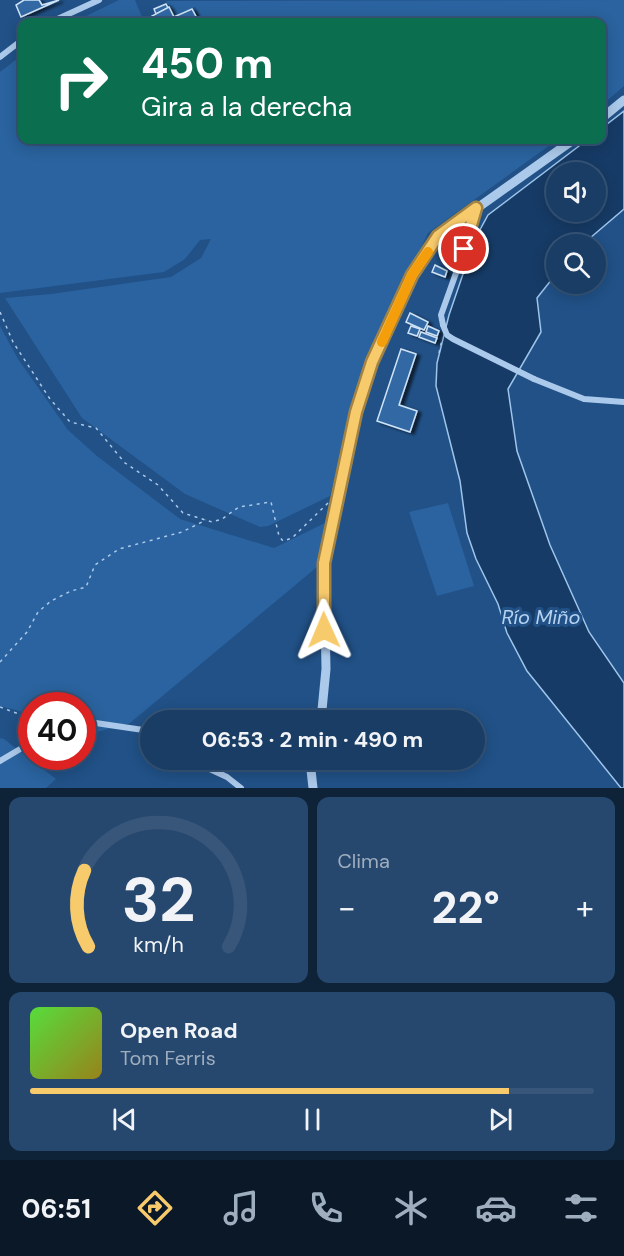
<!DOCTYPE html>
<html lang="es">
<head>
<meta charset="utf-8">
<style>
	body { margin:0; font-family:"DM Sans",sans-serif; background:#26486e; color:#f1f3f6; height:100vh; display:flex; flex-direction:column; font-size:22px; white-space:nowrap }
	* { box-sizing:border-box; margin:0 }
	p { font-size:20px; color:#9faebf }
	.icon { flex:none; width:33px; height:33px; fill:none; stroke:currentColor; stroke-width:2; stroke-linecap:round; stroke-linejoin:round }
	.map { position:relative; height:788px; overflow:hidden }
	.side { display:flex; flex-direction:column; gap:9px; padding:9px; background:#0e2238; flex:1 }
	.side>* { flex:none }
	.banner { position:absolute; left:18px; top:18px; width:588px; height:126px; border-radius:12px; box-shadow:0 3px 15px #0003,0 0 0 2px #375679; background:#0b6e4f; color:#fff; overflow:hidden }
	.controls { position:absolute; left:546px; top:162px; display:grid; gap:12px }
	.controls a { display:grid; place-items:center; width:60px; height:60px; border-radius:50%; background:#193d65; box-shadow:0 3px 15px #0003,0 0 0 2px #375679; font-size:30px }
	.speed { position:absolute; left:18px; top:692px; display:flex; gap:12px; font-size:30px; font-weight:700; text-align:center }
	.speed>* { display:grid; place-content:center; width:78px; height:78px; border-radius:50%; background:#193d65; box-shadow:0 3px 15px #0003,0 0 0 2px #375679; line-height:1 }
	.speed .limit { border:9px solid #d22; background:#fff; color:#111 }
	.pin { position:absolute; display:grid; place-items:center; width:51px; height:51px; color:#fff; margin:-26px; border:3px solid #fff; border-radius:50%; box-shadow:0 2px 6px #0007 }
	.me { position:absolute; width:66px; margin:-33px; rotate:359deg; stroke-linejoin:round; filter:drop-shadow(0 0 4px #0008) }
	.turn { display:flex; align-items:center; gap:21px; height:126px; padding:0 24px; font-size:27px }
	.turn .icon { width:78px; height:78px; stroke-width:2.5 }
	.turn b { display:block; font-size:42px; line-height:51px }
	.big { font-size:45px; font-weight:700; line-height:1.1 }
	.side .card { flex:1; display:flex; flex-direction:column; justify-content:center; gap:9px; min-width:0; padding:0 21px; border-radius:12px; background:#26486e }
	.side .dial { align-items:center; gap:0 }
	.dial svg { height:156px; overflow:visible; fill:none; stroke:#375679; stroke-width:7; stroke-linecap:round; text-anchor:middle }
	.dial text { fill:#f1f3f6; stroke:none }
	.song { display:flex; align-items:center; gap:18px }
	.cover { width:72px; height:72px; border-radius:9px; background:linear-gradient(135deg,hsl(110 70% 55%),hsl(50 70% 35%)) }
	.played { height:6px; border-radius:3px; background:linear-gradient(90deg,#f7ca6c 85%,#375679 85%) }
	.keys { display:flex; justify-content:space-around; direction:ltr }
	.heat { display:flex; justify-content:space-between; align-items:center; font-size:33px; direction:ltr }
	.side .tiles { flex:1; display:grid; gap:9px; grid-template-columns:1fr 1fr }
	.card:last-child { grid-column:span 2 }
	.trip { position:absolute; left:140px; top:710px; width:345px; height:60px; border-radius:30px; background:#193d65; box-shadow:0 3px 15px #0003,0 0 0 2px #375679; font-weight:700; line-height:60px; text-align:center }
	.tabs { display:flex; height:96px; justify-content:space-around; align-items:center; background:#0a1828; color:#9faebf }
	.tabs .icon { width:42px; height:42px }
	.tabs .current { color:#f7ca6c }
	.tabs b { font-size:27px; color:#f1f3f6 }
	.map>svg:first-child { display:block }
</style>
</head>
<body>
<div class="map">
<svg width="624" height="788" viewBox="0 0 624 788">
	<defs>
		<filter id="shadow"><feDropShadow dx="4" dy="2" stdDeviation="1.5" flood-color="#0009"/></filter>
	</defs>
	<rect width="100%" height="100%" fill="#215187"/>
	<g fill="#2a639f">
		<polygon points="119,0 135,0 144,22 74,22"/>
		<polygon points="624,0 624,86 602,105 602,22 203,22 195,7 174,17 166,1"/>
		<polygon points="22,55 22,140 557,140 428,233 394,306 352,411 330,496 268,526 260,527 185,494 82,418 5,298 51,294 171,277 201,258 211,239 200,240 185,259 164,272 0,293 0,72"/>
		<polygon points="0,326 18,359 68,430 97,456 180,519 274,548 329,521 317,567 130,723 93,733 83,729 82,705 32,705 31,714 0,706"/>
		<polygon points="448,503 474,586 437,596 409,512"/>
		<polygon points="0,738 4,739 56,779 46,788 0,788"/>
	</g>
	<path fill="#163b66" stroke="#9ec5eb" stroke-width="1.5" fill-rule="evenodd" d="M 624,111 L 624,209 L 583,244 L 556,244 L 556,274 L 537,298 L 541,332 L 508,389 L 517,451 L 550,545 L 589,632 L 624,683 L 624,788 L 621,788 L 527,671 L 507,633 L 498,604 L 476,559 L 467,533 L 460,481 L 436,386 L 437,363 L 449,315 L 475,239 L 488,215 L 587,140 L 602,140 L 602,128 ZM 556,172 L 596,172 L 596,212 L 556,212 Z"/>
	<g fill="#3068a4" stroke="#cfe3f7" stroke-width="1.5" filter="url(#shadow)">
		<polygon points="39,0 42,5 59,0 21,17 16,5 24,0"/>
		<polygon points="166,4 168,8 156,14 154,9"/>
		<polygon points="169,7 174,17 192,9 199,22 156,22 152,16"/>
		<polygon points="435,265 447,271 445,277 432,272"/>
		<polygon points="410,313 428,322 424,330 406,322"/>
		<polygon points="411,326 420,329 417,336 408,333"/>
		<polygon points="428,326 439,331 437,336 426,332"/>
		<polygon points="421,332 437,338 435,343 419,337"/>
		<polygon points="401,349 416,354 399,405 417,411 410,432 377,421"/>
	</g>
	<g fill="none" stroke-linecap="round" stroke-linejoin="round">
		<g stroke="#abc9ea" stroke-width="1.5" stroke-dasharray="3 4.5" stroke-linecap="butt">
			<polyline points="0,312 13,342 50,399 70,422 96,428 125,463 158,485 183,513 212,522 222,519 239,507 271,502 279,536 283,541 292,538 328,503"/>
			<polyline points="439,353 442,340"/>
			<polyline points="0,662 27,632 38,612 51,601 71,591 86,587 95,565 119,549 182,532 206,520"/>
			<polyline points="0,707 32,719"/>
			<polyline points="54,756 57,766"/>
		</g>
		<g stroke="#abc9ea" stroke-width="6">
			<polyline points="51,22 99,0"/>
			<polyline points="0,57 22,40"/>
			<polyline points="443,325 441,315 470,234 475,209"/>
			<polyline points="534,379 584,399 624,402"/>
			<polyline points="82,721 150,731"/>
			<polyline points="188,759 227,777 241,788"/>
			<polyline points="0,761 32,742"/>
		</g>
		<g stroke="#abc9ea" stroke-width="9">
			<polyline points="602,118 624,100"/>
			<polyline points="321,720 326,669 324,563 356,412 372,362 412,275 438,236 573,140"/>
			<polyline points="313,759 311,770 313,788"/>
		</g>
		<polyline stroke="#abc9ea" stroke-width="6" points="443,325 447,335 453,339 534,379"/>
	</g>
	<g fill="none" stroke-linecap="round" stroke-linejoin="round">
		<g stroke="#a18346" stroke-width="15">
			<polyline id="route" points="324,630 324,563 356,412 372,362 412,275 438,236 476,208 464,249"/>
		</g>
		<use href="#route" stroke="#f7ca6c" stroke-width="10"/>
		<polyline stroke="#f59e0b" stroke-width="10" points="382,342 412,275 428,252"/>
	</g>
	<g text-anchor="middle" stroke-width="6" stroke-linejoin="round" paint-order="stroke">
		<g font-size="20" font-style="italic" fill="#b6d3f1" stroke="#215187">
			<text x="541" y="624">Río Miño</text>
		</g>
	</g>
</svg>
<div class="controls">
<a><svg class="icon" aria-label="sound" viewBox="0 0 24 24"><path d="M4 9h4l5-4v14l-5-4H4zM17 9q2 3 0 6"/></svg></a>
<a><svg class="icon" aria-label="search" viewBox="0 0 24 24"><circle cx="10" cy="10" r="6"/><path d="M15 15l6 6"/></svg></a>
</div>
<div class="speed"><div class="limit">40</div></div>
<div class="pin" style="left:464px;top:249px;background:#d93025"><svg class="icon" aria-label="arrive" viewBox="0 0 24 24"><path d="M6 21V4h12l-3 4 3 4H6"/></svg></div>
<svg class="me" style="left:324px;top:630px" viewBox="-20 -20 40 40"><path d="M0-17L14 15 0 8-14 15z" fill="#f7ca6c" stroke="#fff" stroke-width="4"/></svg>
<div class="trip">06:53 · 2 min · 490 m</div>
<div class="banner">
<div class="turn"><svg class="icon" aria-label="right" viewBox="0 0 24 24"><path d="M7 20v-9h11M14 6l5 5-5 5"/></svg><div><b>450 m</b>Gira a la derecha</div></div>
</div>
</div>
<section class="side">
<div class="tiles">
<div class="card dial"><svg viewBox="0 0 100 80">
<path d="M14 69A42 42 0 1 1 86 69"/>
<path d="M14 69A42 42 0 0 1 12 30" stroke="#f7ca6c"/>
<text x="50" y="56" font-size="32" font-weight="700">32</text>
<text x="50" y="72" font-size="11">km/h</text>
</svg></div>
<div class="card"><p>Clima</p>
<div class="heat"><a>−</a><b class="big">22°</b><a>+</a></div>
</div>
<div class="card">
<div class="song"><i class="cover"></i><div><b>Open Road</b><p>Tom Ferris</p></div></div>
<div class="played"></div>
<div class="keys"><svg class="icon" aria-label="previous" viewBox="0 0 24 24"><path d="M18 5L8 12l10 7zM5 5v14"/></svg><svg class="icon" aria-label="pause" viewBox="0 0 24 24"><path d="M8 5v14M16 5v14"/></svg><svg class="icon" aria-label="next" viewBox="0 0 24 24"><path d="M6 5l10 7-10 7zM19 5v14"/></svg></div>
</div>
</div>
</section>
<nav class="tabs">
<b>06:51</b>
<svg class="icon current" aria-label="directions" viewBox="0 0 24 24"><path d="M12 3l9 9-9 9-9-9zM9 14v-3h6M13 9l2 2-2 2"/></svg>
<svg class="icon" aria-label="music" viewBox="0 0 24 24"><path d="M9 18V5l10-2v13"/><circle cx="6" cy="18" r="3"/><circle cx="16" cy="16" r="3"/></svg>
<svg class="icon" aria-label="phone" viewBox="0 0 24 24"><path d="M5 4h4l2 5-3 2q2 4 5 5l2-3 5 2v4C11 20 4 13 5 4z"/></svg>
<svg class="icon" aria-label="climate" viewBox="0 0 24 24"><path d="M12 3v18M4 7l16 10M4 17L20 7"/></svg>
<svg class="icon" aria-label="car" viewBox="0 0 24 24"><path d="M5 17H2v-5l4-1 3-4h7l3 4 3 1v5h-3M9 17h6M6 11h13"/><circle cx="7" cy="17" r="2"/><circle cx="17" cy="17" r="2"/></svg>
<svg class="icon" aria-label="filters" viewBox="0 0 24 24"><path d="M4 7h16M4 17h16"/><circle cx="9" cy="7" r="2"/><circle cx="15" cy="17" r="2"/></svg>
</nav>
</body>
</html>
